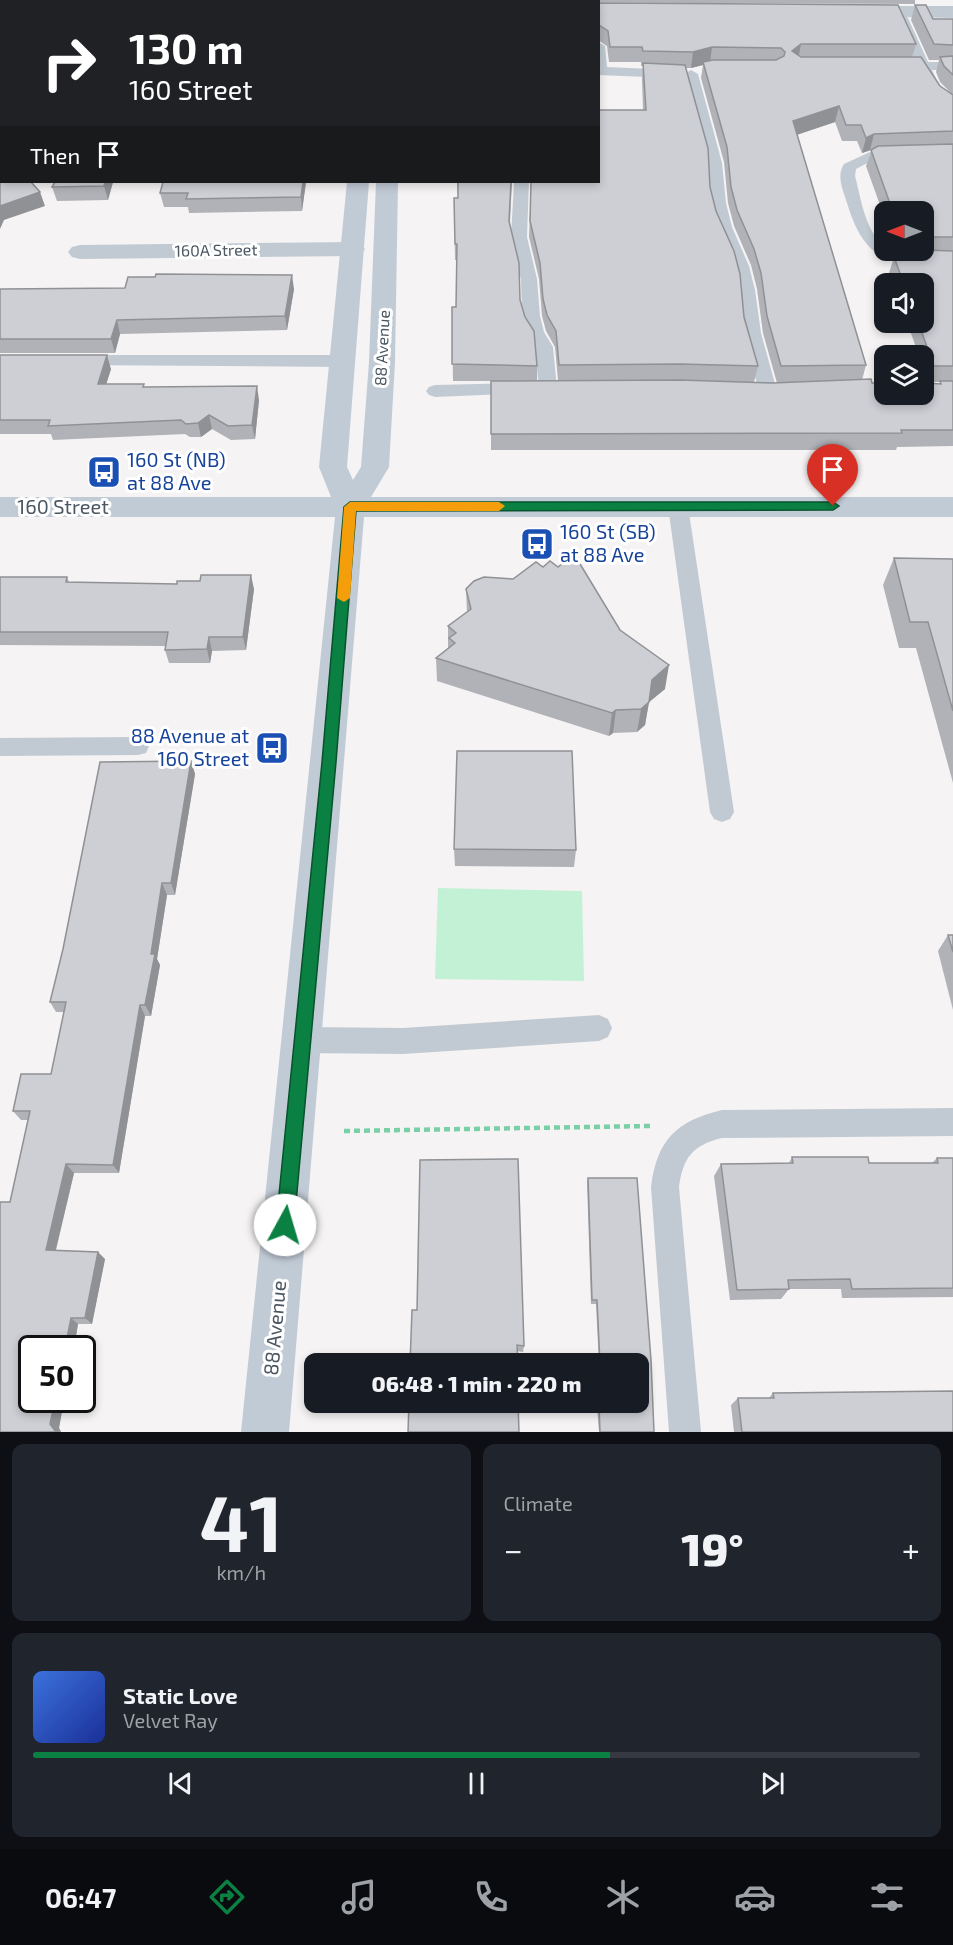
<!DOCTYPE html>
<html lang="en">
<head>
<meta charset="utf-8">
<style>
	body { margin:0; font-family:"Exo 2",sans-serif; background:#20242c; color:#f1f3f6; height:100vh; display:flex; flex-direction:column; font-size:22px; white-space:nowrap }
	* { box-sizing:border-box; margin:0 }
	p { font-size:20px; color:#9ea1a6 }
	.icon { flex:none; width:33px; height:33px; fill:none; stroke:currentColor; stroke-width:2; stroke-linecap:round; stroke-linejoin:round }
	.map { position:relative; height:1432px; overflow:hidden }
	.side { display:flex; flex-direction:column; gap:12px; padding:12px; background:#0d0f14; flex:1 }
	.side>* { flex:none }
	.guide { position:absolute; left:0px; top:0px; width:600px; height:183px; box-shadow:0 3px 9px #0003; background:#202124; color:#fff; overflow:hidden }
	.needle { width:39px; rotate:270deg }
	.controls { position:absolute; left:874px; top:201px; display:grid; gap:12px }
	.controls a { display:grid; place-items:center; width:60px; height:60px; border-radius:12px; background:#171b24; box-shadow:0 3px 9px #0003; font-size:30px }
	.speed { position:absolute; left:18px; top:1335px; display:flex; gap:12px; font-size:30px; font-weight:700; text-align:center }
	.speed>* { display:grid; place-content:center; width:78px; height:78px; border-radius:50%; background:#171b24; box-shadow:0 3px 9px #0003; line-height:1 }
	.speed .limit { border:3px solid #111; border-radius:9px; background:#fff; color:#111 }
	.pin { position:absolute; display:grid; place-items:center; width:51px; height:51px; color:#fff; margin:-62px -26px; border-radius:50% 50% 50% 0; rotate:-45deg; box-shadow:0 0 6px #0007 }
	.pin .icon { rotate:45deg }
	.me { position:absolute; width:66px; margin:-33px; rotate:6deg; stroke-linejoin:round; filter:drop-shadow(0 0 4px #0008) }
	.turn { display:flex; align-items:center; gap:21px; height:126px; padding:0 30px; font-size:27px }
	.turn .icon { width:78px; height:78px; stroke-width:2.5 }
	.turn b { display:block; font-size:42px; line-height:51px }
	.then { display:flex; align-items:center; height:57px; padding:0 30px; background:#0003; gap:12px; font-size:22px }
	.big { font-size:45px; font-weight:800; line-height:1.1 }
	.side .tile { flex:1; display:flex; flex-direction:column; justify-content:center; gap:9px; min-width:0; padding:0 21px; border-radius:12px; background:#20242c }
	.side .dial { align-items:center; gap:0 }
	.dial b { font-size:78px; line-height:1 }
	.song { display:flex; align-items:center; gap:18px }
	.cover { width:72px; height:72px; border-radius:9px; background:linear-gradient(135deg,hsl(220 70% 55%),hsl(230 70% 35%)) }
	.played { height:6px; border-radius:3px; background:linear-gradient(90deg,#0b8043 65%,#363941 65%) }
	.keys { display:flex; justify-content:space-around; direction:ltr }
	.heat { display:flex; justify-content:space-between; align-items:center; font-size:33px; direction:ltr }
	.side .tiles { flex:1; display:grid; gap:12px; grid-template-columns:1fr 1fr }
	.tile:last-child { grid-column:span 2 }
	.trip { position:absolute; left:304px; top:1353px; width:345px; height:60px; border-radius:12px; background:#171b24; box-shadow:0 3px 9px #0003; font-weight:800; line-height:60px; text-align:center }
	.dock { display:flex; height:96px; justify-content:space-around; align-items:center; background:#090b0e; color:#9ea1a6 }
	.dock .icon { width:42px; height:42px }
	.dock .current { color:#0b8043 }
	.dock b { font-size:27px; color:#f1f3f6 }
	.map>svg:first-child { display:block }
</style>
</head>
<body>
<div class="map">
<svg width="953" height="1432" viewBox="0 0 953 1432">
	<rect width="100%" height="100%" fill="#f5f3f3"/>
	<polygon fill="#c3f1d5" points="438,888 582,891 584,981 435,979"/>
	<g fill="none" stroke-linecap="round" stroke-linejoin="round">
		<polyline stroke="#7ad0a6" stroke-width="4.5" stroke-dasharray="6 4" stroke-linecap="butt" points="344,1131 650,1126"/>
		<g fill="#c1cad2" fill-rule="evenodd">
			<polygon points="284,0 302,0 303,2 285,2"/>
			<polygon points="323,0 341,0 342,2 324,2"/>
			<path d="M 902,14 L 908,18 L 928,62 L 953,62 L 953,70 L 932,70 L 938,83 L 953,99 L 953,111 C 937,107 925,84 918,70 L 898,70 L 891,66 L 898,62 L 915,62 L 896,18 Z"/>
			<polygon points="598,42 605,46 607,67 673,70 680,74 673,78 598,75"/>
			<polygon points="691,70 698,74 722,163 726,203 732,227 749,266 755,290 761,333 777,391 774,395 762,395 759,391 743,333 739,290 733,266 716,227 710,203 708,163 684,74"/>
			<rect x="0" y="134" width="2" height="8"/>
			<path d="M 953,149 L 953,157 L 873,160 L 856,169 L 855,176 C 861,198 865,232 885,246 L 885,250 L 919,255 L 953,255 L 953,265 C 894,266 866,266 847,203 C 843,190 836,176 844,164 L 870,152 Z"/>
			<polygon points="514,182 529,182 527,237 537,279 540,316 544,332 553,347 557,389 554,393 542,393 539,389 535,347 526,332 522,316 521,279 511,237"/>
			<polygon points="77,355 342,355 348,357 351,361 348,365 342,367 71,365 68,361 71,357"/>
			<polygon points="521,383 527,385 530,389 527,393 435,397 429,395 426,391 429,387 435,385"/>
			<polygon points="678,499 685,501 688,506 734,812 730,819 722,822 714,819 710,812 668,506 671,501"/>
			<polygon points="138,737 146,739 149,746 146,753 138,755 0,756 0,738"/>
			<polygon points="599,1015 608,1019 612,1028 608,1037 599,1041 403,1054 302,1053 292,1049 289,1040 292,1031 302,1027 403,1028"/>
			<path d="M 953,1108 L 953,1136 L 722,1138 C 693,1145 683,1157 679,1187 L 701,1432 L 669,1432 L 651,1187 C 657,1140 676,1121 722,1110 Z"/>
		</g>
		<g fill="#c1cad2" fill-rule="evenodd">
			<polygon points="856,6 953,6 953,18 849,16 847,12 849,8"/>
			<polygon points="353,242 361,244 365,249 361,254 353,256 80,259 72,257 68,252 72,247 80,245"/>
		</g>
		<g fill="#c1cbd6" fill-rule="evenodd">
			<rect x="377" y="0" width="18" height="2"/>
			<polygon points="347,182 369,182 347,467 353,480 361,467 369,362 376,182 398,182 395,362 389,467 371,497 953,497 953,517 364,517 289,1432 241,1432 335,517 0,517 0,497 331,497 319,467"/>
		</g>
	</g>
	<g fill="#b0b2b7" fill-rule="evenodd">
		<polygon points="0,0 152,0 164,1 164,2 2,2 2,91 0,91"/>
		<polygon points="457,0 915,0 915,4 457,2"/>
		<path d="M 598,3 L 916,44 L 912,57 L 940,86 L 951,93 L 940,82 L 936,72 L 939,60 L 929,60 L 911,20 L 915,5 L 933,19 L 953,19 L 953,446 L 897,447 L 896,450 L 491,450 L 491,381 L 453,381 L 452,307 L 456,307 L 456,260 L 455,260 L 454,198 L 458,198 L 457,182 L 512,182 L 510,223 L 520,300 L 537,366 L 537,381 L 558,380 L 555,347 L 546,331 L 542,316 L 539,279 L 529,237 L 531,182 L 598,182 L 643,110 L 642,79 L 643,66 L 641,66 L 641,62 L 609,62 L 607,46 L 598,40 ZM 703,65 L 701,78 L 724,162 L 728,203 L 734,226 L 751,265 L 757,289 L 763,333 L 777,383 L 754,382 L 758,366 L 710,187 L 686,68 L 691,68 ZM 835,122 L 842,141 L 857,141 L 862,153 L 872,150 L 866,166 L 885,219 L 885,212 L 924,212 L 924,250 L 904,250 L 906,251 L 904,257 L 894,257 L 889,273 L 893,284 L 924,284 L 924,322 L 907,322 L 919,356 L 924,356 L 924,369 L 928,382 L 940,382 L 939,384 L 872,383 L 862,380 L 866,365 L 797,135 Z"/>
		<polygon points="113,182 108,200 57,201 52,187"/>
		<polygon points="163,182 306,182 302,211 189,213 188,207 164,207 160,193"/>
		<polygon points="0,289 294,289 287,330 120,334 115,353 0,353"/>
		<polygon points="0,355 111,369 106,384 144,384 144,387 259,400 255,439 231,440 212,429 201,437 190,437 185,434 53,440 51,434 0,434"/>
		<polygon points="894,558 953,559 953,783 916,648 899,648 883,585"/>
		<polygon points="0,577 67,577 69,582 254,589 246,650 212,651 210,663 169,663 165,650 165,646 0,645"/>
		<polygon points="466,589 620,630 665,689 649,702 645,725 637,732 613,733 609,736 437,681 436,658 448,648 448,626 467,613"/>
		<polygon points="191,761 195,774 175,895 167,895 157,959 160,965 151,1016 145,1016 119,1173 74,1173 56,1250 105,1259 92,1324 78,1324 74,1348 32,1348 32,1400 64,1400 59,1428 61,1432 0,1432 10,1202 28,1120 21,1120 13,1111 51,1074 64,1012 56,1012 50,1002"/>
		<polygon points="454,849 576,850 574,867 455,866"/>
		<polygon points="948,935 953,935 953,1010 938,951"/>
		<polygon points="792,1157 869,1163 932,1163 937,1158 953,1158 953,1297 842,1298 841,1289 789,1289 781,1299 730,1300 714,1176 721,1164 789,1163"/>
		<polygon points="588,1178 637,1178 651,1360 654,1432 599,1432 597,1407 599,1405 601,1405 601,1402 639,1402 639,1364 599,1364 596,1304 591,1304 587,1182"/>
		<polygon points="412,1310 524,1346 523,1352 517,1351"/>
		<polygon points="773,1393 953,1432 734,1432 731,1405 738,1398 769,1398"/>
	</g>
	<g fill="#909195">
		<polygon points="801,44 798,60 792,51"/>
		<polygon points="712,47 710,63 703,62 703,65 691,68 693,52"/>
		<polygon points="839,106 835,122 790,137 793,121"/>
		<polygon points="874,134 870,150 862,153 866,138"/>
		<polygon points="105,182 113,182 108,200 104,186"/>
		<polygon points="303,182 306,182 302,211 301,197"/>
		<polygon points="40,192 45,206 4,220 0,229 0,206"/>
		<polygon points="292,275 294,289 287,330 285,316"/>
		<polygon points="117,320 120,334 115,353 111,339"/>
		<polygon points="107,355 111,369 102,398 98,384"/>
		<polygon points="257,386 259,400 255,439 252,425"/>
		<polygon points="209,415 212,429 201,437 198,423"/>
		<polygon points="251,575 254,589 246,650 243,637"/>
		<polygon points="209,637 212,651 210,663 207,649"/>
		<polygon points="669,665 665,689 648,703 652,680"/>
		<polygon points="649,702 645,725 637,732 641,709"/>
		<polygon points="616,710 613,733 609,736 612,713"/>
		<polygon points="191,761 195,774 175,895 171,883"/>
		<polygon points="162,883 167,895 157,959 160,965 151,1016 145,1005 151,954"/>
		<polygon points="140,1005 145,1016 119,1173 113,1165"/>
		<polygon points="66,1164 74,1173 54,1257 46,1250"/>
		<polygon points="98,1252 105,1259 92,1324 85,1318"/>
		<polygon points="71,1318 78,1324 74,1348 65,1348"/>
		<polygon points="55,1400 64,1400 59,1428 61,1432 56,1432 50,1424"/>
	</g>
	<g fill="#cdcfd5" stroke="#909195" stroke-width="1.5">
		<polygon points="0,0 150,0 164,1 163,2 2,2 2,68 0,68"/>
		<polygon points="274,0 287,0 287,2 271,2"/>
		<rect x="457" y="0" width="140" height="2"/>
		<polygon points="598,3 898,5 916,44 801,44 792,51 801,57 921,57 940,86 953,95 953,131 874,134 866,138 861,125 846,125 839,106 793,121 866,365 781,366 767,316 761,273 754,249 737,210 731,187 727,147 703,62 713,60 776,60 784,56 785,52 781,48 712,47 693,52 643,51 642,47 610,47 608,31 599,25 598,27"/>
		<polygon points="915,5 926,5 933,19 953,19 953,45 934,44"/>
		<polygon points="953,56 953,75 944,66 940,57"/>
		<polygon points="643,63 685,65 708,148 710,187 716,211 734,251 740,274 744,317 758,366 680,364 559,365 556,331 547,315 543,299 540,263 530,221 531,182 598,182 598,110 646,110"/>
		<polygon points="953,144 953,237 924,237 924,212 893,212 871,150 878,146"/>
		<polygon points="2,171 2,182 31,182 40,192 0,206 0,172"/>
		<polygon points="55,182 105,182 104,186 52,187"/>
		<polygon points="163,182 303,182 301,197 186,199 188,193 160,193"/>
		<polygon points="458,182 511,182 509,221 519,263 520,300 525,317 534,331 537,366 452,364 452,307 456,307 457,244 455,244 454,198 458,198"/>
		<polygon points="907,250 924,250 953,251 953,366 934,366 918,322 924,322 924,284 904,284 894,257 909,257"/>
		<polygon points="156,274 292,275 285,316 117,320 111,339 0,339 0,289 125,288 128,277 155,277"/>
		<polygon points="0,355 107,355 98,384 144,384 143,387 257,386 252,425 228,426 209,415 198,423 186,424 181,420 48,426 50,420 0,420"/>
		<polygon points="871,379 872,383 885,383 885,394 924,394 924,383 941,384 940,381 953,381 953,430 901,430 902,433 491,434 491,381 680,380 772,383"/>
		<polygon points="574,554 620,630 669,665 652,680 649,702 641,709 616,710 612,713 436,658 455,643 449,638 456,633 448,626 471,609 466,589 474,581 484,577 513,579 536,562 543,567 550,561 558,567"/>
		<polygon points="894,558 953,559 953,711 928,622 910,622"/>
		<polygon points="201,575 251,575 243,637 209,637 207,649 165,650 168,632 0,632 0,577 67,577 66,582 177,584 177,581 200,581"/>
		<polygon points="457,751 572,751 576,850 454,849"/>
		<polygon points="191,761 171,883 162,883 151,954 155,954 145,1005 140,1005 113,1165 66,1164 46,1250 98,1252 85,1318 71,1318 65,1348 32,1348 32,1400 55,1400 50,1424 56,1432 0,1432 0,1202 10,1202 30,1111 13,1111 21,1074 51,1074 66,1002 50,1002 63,949 100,762"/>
		<polygon points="948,935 953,935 953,952"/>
		<polygon points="792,1157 868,1157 869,1163 938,1163 937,1158 953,1158 953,1288 852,1289 850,1279 788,1280 789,1289 737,1290 721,1164 793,1163"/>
		<polygon points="518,1159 524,1346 517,1345 518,1364 410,1364 412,1310 417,1310 420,1160"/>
		<polygon points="588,1178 637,1178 651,1360 654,1432 600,1432 599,1405 602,1405 602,1402 639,1402 639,1364 600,1364 597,1300 592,1300"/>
		<polygon points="953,1391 953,1432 742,1432 738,1398 774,1398 773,1393"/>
		<polygon points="409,1402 518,1402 519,1432 408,1432"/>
	</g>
	<polygon fill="#0b8043" stroke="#07532c" stroke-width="1.5" points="350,502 833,502 839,506 833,510 356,511 336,762 294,1225 291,1231 285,1234 278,1231 276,1225 322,762 344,507"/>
	<polygon fill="#f59e0b" points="350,502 499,502 505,506 499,511 356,511 350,598 344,602 337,598 344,507"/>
	<defs>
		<g id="bus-square" transform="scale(1.725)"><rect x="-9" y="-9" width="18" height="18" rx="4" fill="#1a4fb4" stroke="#fff"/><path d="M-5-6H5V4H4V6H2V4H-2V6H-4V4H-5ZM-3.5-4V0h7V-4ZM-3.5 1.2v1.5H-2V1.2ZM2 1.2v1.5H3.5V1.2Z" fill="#fff"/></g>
	</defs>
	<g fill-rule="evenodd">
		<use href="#bus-square" x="104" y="472"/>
		<use href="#bus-square" x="537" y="544"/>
		<use href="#bus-square" x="272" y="748"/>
	</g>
	<g text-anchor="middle" stroke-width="6" stroke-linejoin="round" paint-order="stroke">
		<g font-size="16" fill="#4a5661" stroke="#fff">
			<text transform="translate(216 250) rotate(-1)" y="6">160A Street</text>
			<text transform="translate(382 348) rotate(-87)" y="6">88 Avenue</text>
		</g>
		<g font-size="20" fill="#164399" stroke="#fff" text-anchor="start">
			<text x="127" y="467">160 St (NB)<tspan x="127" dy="23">at 88 Ave</tspan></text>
			<text x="560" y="539">160 St (SB)<tspan x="560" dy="23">at 88 Ave</tspan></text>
			<text x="249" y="743" text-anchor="end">88 Avenue at<tspan x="249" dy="23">160 Street</tspan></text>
		</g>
		<g font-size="20" fill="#4a5661" stroke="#fff">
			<text x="63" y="514">160 Street</text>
			<text transform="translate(275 1328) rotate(-85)" y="7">88 Avenue</text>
		</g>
	</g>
</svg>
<div class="controls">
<a><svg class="needle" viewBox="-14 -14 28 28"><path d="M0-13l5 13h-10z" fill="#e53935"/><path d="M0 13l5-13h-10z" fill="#9ea1a6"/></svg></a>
<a><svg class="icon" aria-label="sound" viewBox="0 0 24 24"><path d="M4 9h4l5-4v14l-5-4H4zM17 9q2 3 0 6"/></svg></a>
<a><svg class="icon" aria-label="layers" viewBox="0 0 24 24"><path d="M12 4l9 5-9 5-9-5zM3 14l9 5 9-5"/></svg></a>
</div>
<div class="speed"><div class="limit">50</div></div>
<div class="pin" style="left:833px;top:506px;background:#d93025"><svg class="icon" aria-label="arrive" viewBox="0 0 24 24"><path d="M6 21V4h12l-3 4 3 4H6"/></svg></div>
<svg class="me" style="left:285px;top:1225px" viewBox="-20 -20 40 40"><circle r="19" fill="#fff"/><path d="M0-13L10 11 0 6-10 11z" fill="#0b8043"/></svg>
<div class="trip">06:48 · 1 min · 220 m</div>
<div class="guide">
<div class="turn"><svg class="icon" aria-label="right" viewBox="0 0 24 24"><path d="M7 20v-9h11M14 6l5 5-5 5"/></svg><div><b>130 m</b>160 Street</div></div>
<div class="then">Then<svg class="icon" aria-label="arrive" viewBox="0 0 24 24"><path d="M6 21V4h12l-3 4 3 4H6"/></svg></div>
</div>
</div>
<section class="side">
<div class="tiles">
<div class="tile dial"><b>41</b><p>km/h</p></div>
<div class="tile"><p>Climate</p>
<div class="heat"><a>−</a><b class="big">19°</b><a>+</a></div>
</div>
<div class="tile">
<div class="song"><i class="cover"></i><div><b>Static Love</b><p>Velvet Ray</p></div></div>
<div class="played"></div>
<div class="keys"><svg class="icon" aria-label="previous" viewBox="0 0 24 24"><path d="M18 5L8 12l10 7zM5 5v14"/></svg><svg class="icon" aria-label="pause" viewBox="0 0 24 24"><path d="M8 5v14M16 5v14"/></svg><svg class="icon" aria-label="next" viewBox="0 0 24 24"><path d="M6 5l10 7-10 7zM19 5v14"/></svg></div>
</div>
</div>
</section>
<nav class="dock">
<b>06:47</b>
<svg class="icon current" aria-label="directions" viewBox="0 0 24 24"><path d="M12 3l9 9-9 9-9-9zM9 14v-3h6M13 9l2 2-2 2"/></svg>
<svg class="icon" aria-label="music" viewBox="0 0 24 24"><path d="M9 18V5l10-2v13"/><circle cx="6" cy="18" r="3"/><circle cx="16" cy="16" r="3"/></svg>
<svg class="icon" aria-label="phone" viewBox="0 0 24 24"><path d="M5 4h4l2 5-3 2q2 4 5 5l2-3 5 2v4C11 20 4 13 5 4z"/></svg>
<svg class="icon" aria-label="climate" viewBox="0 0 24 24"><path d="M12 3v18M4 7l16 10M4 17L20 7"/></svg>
<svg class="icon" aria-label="car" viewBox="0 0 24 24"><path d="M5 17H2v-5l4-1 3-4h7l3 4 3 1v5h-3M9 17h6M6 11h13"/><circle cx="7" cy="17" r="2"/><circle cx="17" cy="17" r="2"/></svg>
<svg class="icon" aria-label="filters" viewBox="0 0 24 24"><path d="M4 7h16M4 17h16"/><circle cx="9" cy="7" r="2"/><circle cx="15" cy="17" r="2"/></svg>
</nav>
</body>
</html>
